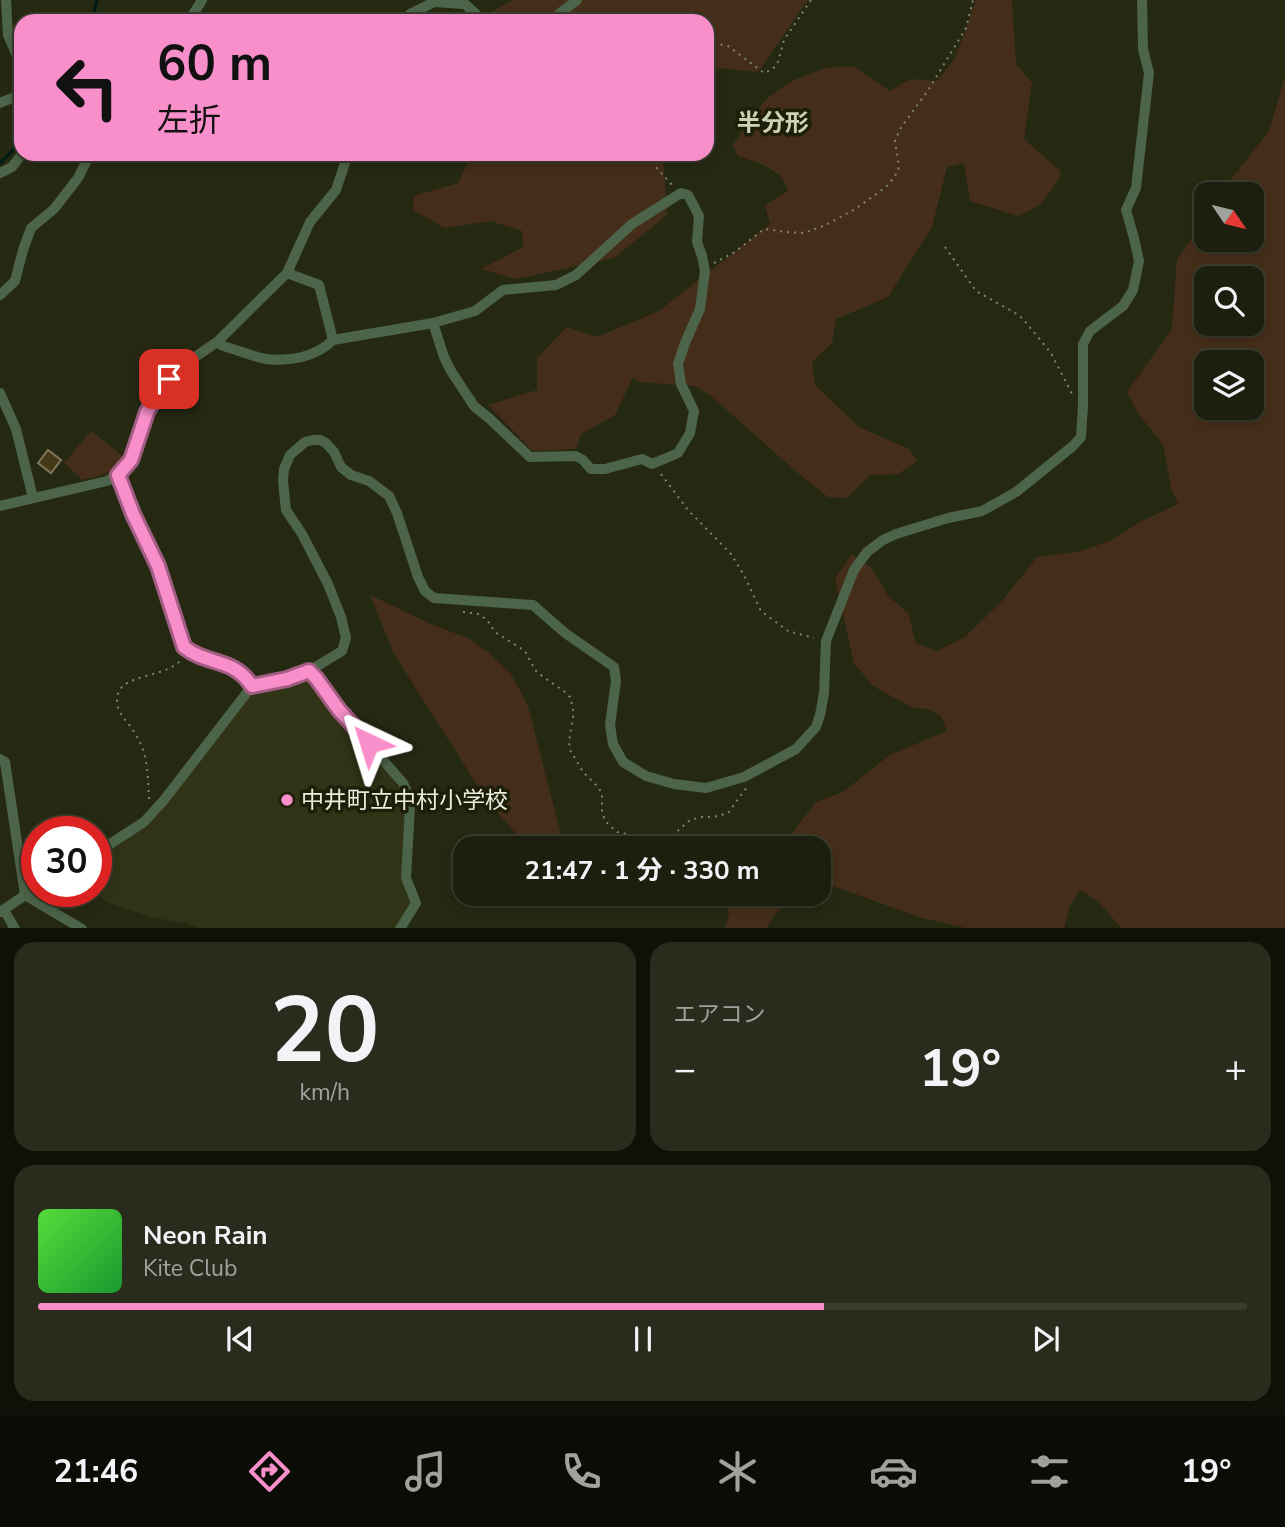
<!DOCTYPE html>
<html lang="ja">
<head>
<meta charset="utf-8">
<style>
	body { margin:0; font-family:"Nunito Sans","Noto Sans JP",sans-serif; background:#292c1c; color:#f1f3f6; height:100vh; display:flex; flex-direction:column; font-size:26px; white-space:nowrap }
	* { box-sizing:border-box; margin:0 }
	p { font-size:23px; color:#a0a29e }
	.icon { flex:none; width:38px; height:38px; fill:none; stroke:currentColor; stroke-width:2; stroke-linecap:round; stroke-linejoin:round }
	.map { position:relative; height:928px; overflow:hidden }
	.sheet { display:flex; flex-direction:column; gap:14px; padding:14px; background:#0f1108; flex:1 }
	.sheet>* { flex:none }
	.top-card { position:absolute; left:14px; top:14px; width:700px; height:147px; border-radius:21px; box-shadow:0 4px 10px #0003,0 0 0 2px #3a3d2e; background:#f98fca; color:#111; overflow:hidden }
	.needle { width:46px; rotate:125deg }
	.controls { position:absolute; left:1194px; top:182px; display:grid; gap:14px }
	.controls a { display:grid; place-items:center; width:70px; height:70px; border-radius:14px; background:#1c1f0e; box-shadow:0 4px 10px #0003,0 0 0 2px #3a3d2e; font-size:35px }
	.speed { position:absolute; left:21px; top:816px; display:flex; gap:14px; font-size:35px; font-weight:700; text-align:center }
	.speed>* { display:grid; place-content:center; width:91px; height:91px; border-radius:50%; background:#1c1f0e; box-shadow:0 4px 10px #0003,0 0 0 2px #3a3d2e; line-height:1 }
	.speed .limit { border:10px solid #d22; background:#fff; color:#111 }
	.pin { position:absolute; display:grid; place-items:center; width:60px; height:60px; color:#fff; margin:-30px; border-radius:14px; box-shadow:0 4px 10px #0006 }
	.me { position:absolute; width:77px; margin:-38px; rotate:319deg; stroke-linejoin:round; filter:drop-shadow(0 0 5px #0008) }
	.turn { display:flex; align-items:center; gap:24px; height:147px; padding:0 28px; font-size:32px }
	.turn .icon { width:91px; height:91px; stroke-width:2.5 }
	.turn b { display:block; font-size:49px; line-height:60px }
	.big { font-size:52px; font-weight:700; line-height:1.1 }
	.sheet .tile { flex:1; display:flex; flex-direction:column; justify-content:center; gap:10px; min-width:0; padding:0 24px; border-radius:21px; background:#292c1c }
	.sheet .dial { align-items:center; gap:0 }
	.dial b { font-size:91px; line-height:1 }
	.song { display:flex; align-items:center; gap:21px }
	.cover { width:84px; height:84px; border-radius:10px; background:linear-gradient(135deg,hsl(110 70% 55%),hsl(130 70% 35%)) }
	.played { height:7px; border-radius:4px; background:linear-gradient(90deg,#f98fca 65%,#3a3d2e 65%) }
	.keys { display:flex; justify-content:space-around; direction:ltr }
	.heat { display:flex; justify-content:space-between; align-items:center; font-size:38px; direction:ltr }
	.sheet .tiles { flex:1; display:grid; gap:14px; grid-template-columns:1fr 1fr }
	.tile:last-child { grid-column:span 2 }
	.trip { position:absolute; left:453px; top:836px; width:378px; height:70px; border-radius:21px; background:#1c1f0e; box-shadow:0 4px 10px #0003,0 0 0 2px #3a3d2e; font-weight:700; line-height:70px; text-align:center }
	.dock { display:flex; height:112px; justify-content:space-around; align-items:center; background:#0b0c06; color:#a0a29e }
	.dock .icon { width:49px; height:49px }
	.dock .active { color:#f98fca }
	.dock b { font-size:32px; color:#f1f3f6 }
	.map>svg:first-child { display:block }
</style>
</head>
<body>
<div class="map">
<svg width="1285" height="929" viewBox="0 0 1285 929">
	<rect width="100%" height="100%" fill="#262912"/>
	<polygon fill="#303315" points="305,676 312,681 394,780 403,793 412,906 396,928 200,928 186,923 154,918 114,905 87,891 96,891 96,857 158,814 254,692"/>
	<g fill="#452e19" fill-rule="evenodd">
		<polygon points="513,0 808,0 758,72 707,67 707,21 493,21 492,12"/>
		<polygon points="976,0 1012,0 1016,64 1032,83 1024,139 1060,171 1060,178 1041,204 1019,216 970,201 964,163 947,167 932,227 888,297 836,319 832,343 812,362 815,385 859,427 909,449 917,461 898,474 870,475 847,498 828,497 799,474 711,396 695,386 639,382 633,377 615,415 581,434 576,449 533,451 488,405 537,390 537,358 567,327 597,337 659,311 770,224 765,205 788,191 782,177 764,165 738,156 733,145 757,109 769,97 792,81 825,68 853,66 890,91 910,79 937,81 955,58"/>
		<path d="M 1285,76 L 1285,928 L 1121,928 L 1099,902 L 1080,890 L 1070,906 L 1064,928 L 966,928 L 922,918 L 819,881 L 819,849 L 780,849 L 816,802 L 843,792 L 890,755 L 947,731 L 941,716 L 927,709 L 911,707 L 873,686 L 854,663 L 835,579 L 852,554 L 872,568 L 888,596 L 908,613 L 916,643 L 937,651 L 965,637 L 1003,600 L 1037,557 L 1077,552 L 1110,541 L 1140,522 L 1178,504 L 1171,488 L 1163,444 L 1139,415 L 1127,392 L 1172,329 L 1177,259 L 1193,237 L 1206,231 L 1206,240 L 1251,240 L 1251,194 L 1228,194 L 1230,181 L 1269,131 ZM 1206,278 L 1251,278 L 1251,324 L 1206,324 ZM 1206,362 L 1251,362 L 1251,408 L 1206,408 Z"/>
		<polygon points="472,154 663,154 667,215 614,258 516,279 481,269 523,247 522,231 491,221 445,228 413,210 414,196 458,183"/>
		<path d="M 91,431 L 125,458 C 113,474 99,477 80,480 L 80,477 L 64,463 Z"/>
		<polygon points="370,595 433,625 470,639 489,653 511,674 528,706 560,831 560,849 530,849 488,802 394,654"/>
		<polygon points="721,894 798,894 774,915 766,929 725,928 729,915"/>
	</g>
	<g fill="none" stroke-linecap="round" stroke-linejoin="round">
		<g stroke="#001e13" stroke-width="3.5">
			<polyline points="92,21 97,0"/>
			<polyline points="0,163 21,142"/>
		</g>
	</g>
	<polygon fill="#443816" stroke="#7f765c" stroke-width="2" points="48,450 61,460 51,473 38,463"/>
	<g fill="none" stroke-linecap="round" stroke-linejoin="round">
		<g stroke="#818471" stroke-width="2" stroke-dasharray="2 5" stroke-linecap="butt">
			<polyline points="707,41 728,46 764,73 773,69 778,62 784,40 811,0"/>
			<polyline points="653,154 655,166 672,185"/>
			<polyline points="945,247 976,291 1017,314 1023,319 1051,353 1072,394"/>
			<polyline points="714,263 735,252 764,229 786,232 804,233 826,225 857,208 887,186 895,176 899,167 895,141 900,129 929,89 966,28 973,0"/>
			<polyline points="661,474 688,510 731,554 744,575 761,611 788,631 814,638"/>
			<polyline points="463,612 479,614 487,620 495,632 525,651 535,670 542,676 565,692 570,697 573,708 573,717 569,741 570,750 583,772 599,788 602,795 602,813 606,822 617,832 636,836 662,838 673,835 690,820 701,817 713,817 728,813 747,787"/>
			<path d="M 149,799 C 148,776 148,754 136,735 C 131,725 121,718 118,707 C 116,700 117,692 122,687 C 135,674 166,676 181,660"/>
		</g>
		<g stroke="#4c6449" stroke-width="10">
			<polyline points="6,0 8,35 21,65"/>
			<polyline points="189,21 202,0"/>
			<polyline points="405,21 410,14 434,2 465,4 483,21"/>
			<polyline points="561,21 559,14 577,0"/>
			<polyline points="17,96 21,88 21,76"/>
			<polyline points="0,103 17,96 21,97"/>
			<polyline points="0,173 12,167 22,154"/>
			<polyline points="287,273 319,285 333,340"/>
			<polyline points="0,295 15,281 23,250 31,228 54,209 78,178 90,154"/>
			<path d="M 217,342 L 223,346 C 237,350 251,356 266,359 C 289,362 316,357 333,340 L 433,323 L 475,311 L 503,290 L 556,285 L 576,275 L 632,224 L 681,193 L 688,195 L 699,216 L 697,242 L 702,256 L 705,271 L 700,309 L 685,343 L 678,364 L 681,384 L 694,411 L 690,433 L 678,453 L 652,464 L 642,459 L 605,469 L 591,469 L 583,460 L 576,456 L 530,457 L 490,419 L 474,406 L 451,371 L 444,357 L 433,323"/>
			<polyline points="0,393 16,429 33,498"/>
			<path d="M 118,475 L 133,514 L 158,566 L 184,647 C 208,666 233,657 252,686"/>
			<polyline points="0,506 107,481 118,475 131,460 147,412 160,389 179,368 217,342 287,273 310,222 336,190 348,154"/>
			<polyline points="309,671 316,678 339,710 403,783 408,794 410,806 406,878 416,903 400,929"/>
			<polyline points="0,759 5,762 25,895"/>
			<polyline points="96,853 144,822 164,800 252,686 287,679 309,671 342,651 346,638 341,617 328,584 302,534 286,510 283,481 284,469 290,455 305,442 313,440 320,440 326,443 334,452 341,467 351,475 369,481 389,496 397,513 418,577 425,591 434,598 533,605 565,633 614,667 616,681 610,725 613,744 623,762 646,776 674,784 706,788 744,777 796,749 816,727 820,715 824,693 826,641 854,570 867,552 883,540 896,534 948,518 982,511 1016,492 1073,446 1081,437 1083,405 1083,344 1090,331 1123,306 1133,290 1139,261 1134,238 1126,210 1136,188 1149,73 1143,49 1142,0"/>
			<polyline points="25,895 82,929"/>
			<polyline points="4,910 15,929"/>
			<polyline points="0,912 37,887"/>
		</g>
	</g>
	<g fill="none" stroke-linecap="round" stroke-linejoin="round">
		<g stroke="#a25d83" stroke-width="18">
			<path id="route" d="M 169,379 L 160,389 L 147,412 L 131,460 L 118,475 L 133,514 L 158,566 L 184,647 C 208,666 233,657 252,686 L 287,679 L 309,671 L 316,678 L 339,710 L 369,743"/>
		</g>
		<use href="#route" stroke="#f98fca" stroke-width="12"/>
	</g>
	<circle fill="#f98fca" stroke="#1d1f08" stroke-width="2.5" cx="287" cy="800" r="7"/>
	<g text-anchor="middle" stroke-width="7" stroke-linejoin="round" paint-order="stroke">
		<g font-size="23" fill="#ebeedf" stroke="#1d1f08" text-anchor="start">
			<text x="301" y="808">中井町立中村小学校</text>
		</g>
		<g font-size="24" font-weight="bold" fill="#cdd2b5" stroke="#1d1f08">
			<text x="773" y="131">半分形</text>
		</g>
	</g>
</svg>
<div class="controls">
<a><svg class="needle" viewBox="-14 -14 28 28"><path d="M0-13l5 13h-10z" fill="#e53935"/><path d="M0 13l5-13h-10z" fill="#a0a29e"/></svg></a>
<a><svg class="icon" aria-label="search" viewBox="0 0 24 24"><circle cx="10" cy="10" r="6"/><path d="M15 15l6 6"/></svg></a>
<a><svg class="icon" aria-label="layers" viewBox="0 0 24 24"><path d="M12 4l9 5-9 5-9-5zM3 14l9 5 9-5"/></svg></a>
</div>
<div class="speed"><div class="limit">30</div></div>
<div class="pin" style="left:169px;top:379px;background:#d93025"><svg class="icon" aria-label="arrive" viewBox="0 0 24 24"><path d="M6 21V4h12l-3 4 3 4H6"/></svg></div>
<svg class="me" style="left:369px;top:743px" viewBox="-20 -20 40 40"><path d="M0-17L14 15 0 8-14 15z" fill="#f98fca" stroke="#fff" stroke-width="4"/></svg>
<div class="trip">21:47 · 1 分 · 330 m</div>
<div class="top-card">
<div class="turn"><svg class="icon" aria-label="left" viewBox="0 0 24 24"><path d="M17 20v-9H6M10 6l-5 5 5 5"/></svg><div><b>60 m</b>左折</div></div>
</div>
</div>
<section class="sheet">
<div class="tiles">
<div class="tile dial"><b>20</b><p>km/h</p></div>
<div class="tile"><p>エアコン</p>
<div class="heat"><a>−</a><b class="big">19°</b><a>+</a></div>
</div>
<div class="tile">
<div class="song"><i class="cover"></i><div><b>Neon Rain</b><p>Kite Club</p></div></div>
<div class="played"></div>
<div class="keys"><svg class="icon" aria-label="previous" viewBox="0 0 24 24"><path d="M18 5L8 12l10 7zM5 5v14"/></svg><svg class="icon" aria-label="pause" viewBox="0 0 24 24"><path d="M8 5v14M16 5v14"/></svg><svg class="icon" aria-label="next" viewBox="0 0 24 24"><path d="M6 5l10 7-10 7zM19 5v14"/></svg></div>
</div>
</div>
</section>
<nav class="dock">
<b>21:46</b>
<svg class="icon active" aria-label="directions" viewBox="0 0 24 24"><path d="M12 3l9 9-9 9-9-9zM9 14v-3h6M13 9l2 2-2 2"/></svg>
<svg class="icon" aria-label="music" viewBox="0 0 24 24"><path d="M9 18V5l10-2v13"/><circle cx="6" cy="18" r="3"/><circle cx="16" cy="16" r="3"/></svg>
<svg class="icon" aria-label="phone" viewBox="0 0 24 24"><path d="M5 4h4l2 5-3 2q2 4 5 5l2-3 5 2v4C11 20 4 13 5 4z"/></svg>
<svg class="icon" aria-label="climate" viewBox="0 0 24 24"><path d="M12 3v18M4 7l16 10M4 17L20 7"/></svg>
<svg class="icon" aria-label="car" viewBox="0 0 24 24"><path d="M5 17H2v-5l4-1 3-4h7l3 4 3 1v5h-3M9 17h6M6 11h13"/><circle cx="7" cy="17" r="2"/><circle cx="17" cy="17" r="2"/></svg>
<svg class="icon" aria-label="filters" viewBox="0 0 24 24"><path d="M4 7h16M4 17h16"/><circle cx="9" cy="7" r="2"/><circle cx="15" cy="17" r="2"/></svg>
<b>19°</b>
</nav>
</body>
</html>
